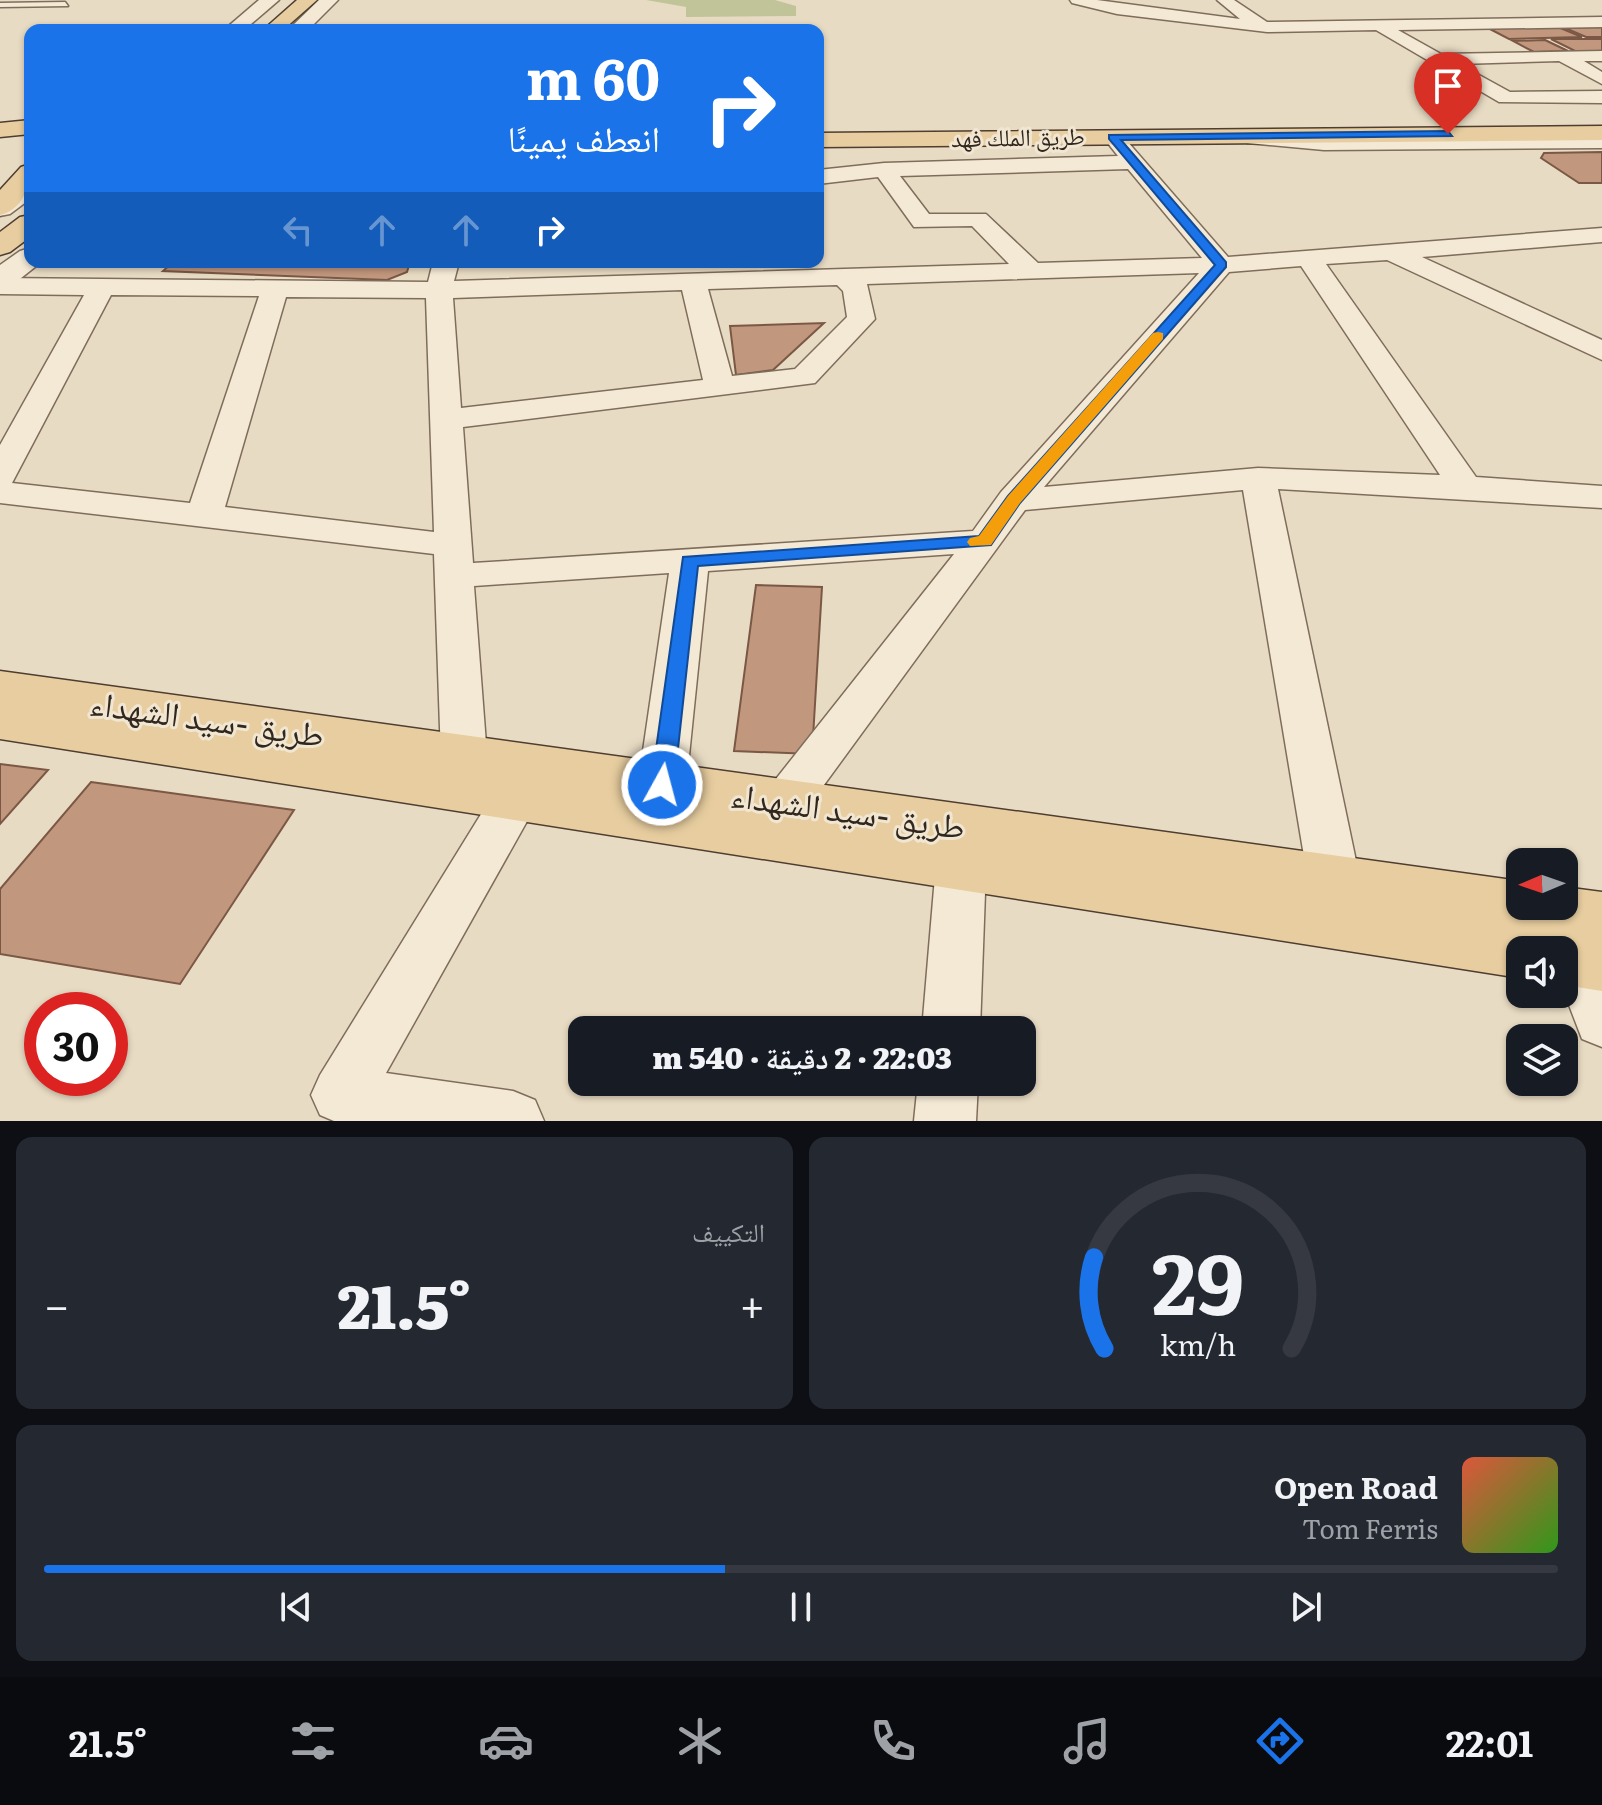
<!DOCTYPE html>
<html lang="ar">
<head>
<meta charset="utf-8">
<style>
	body { margin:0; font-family:Literata,"Noto Naskh Arabic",serif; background:#242831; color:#f1f3f6; direction:rtl; height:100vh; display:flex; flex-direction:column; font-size:30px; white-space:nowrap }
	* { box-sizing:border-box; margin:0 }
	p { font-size:26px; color:#9ea1a6 }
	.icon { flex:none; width:44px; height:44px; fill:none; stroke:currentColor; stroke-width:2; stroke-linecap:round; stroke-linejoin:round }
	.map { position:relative; height:1121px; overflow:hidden; direction:ltr }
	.details { display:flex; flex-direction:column; gap:16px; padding:16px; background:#0d0f14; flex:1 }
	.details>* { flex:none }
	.hud { position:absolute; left:24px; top:24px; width:800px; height:244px; border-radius:16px; box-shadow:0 2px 6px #0004; direction:rtl; background:#1a73e8; color:#fff; overflow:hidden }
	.needle { width:52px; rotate:268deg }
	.tools { position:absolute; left:1506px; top:848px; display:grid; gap:16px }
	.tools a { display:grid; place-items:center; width:72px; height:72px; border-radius:16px; background:#171b24; box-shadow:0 2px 6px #0004; font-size:40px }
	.speed { position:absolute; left:24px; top:992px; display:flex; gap:16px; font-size:40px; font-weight:700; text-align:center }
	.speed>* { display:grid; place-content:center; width:104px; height:104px; border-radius:50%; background:#171b24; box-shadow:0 2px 6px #0004; line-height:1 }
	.speed .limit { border:12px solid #d22; background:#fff; color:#111 }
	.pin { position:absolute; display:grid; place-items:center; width:68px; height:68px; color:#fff; margin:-82px -34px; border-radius:50% 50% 50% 0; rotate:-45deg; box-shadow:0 0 8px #0007 }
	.pin .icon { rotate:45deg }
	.me { position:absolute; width:88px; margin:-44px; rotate:7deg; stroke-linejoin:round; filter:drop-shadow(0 0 6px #0008) }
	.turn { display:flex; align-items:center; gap:28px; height:168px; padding:0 32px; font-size:36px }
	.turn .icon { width:104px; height:104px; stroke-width:2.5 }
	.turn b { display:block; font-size:56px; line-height:68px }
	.lanes { display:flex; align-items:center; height:76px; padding:0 32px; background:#0003; justify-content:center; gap:40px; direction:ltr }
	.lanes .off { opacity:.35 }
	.big { font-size:60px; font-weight:800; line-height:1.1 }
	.details .tile { flex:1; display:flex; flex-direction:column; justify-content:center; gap:12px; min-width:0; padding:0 28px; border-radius:16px; background:#242831 }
	.details .dial { align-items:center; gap:0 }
	.dial svg { height:208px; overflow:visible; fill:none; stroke:#363941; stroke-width:7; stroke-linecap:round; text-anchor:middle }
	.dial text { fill:#f1f3f6; stroke:none }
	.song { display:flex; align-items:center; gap:24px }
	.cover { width:96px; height:96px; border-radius:12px; background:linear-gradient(135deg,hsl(10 70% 55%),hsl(110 70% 35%)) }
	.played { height:8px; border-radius:4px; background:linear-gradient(90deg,#1a73e8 45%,#363941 45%) }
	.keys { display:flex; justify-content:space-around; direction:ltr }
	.heat { display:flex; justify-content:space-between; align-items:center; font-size:44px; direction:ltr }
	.details .tiles { flex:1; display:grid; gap:16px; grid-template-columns:1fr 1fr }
	.tile:last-child { grid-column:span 2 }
	.trip { position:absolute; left:568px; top:1016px; width:468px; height:80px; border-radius:16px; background:#171b24; box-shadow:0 2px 6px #0004; font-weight:800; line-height:80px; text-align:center; direction:rtl }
	.menu { display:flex; height:128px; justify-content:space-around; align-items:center; background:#090b0e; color:#9ea1a6 }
	.menu .icon { width:56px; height:56px }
	.menu .active { color:#1a73e8 }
	.menu b { font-size:36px; color:#f1f3f6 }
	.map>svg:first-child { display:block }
</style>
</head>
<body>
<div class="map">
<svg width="1602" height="1121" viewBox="0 0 1602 1121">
	<rect width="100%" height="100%" fill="#e8dbc3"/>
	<polygon fill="#c1c498" points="646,0 775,0 796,6 796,16 686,17 686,7"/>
	<g fill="#c1977d" stroke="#7b5845" stroke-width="2">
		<polygon points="1558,27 1582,37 1509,39 1488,28"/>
		<polygon points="1602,27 1602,37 1586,37 1565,28"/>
		<polygon points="1551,39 1602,39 1602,51 1575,51"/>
		<polygon points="1545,40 1568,51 1534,52 1513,41"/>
		<polygon points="1602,152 1602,183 1579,183 1541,158 1544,153"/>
		<polygon points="173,262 410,262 407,272 387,280 163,271"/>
		<polygon points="824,323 773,370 736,375 730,326"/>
		<polygon points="756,585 822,587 812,754 734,751"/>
		<polygon points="0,764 48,770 0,824"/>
		<polygon points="91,782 294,810 180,984 0,954 0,889"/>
	</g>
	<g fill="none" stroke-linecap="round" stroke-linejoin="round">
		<g stroke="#7f6d5c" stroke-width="3">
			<polygon id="service" points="65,2 68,6 0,7 0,3"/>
		</g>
		<g stroke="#7f6d5c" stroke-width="3">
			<g id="minor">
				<polygon points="1070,0 1097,0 1240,19 1217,0 1234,0 1267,22 1602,17 1602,27 1398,30 1441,54 1602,51 1602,61 1584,61 1602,72 1602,84 1559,61 1459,64 1510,92 1602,91 1602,103 1499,102 1376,30 1267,32 1117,14 1072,3"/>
				<path d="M 1113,131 L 1120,133 L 1228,257 L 1602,228 L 1602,242 L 1422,257 L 1602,340 L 1602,360 L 1387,260 L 1326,264 L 1476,477 L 1602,486 L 1602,508 L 1278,489 L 1360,880 L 1352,895 L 1334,901 L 1316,895 L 1308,880 L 1243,490 L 1025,510 L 802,815 L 785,820 L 768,815 L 761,802 L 768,789 L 954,554 L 708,571 L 686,785 L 679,798 L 662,803 L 645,798 L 638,785 L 669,573 L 474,586 L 487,757 L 480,769 L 464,774 L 448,769 L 441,757 L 434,554 L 0,503 L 0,445 L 84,295 L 0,294 L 0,278 L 428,282 L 433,262 L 459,262 L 454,281 L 1009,264 L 972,226 L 914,227 L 878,177 L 818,184 L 818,170 L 884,163 L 1118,156 L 1103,137 ZM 1128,169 L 1202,258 L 1038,263 L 986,214 L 929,214 L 900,176 ZM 1301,266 L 1440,475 L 1258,468 L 1044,487 L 1229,272 ZM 1199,273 L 1001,492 L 973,531 L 473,563 L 463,427 L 815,383 L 875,319 L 867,284 ZM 837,285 L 843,291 L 847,317 L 795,369 L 732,376 L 708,289 ZM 682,290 L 703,380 L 461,408 L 453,298 ZM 111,295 L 259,296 L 190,503 L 12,483 ZM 286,297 L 426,298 L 434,532 L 225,507 Z"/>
				<polygon points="516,780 533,785 540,798 386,1073 513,1091 535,1100 544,1121 334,1121 320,1115 311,1095 320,1075 499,785"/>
				<polygon points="961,845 979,851 986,865 980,1030 922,1030 936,865 943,851"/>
				<polygon points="1581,936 1600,943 1602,947 1602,1047 1582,1039 1564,992 1564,950 1559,950 1562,943"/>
				<polygon points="918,1082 978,1082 976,1121 914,1121"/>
			</g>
		</g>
		<g stroke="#7f6d5c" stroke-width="3">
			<g id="tertiary">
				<polygon points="259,0 279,0 244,30 224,30"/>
				<polygon points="319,0 338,0 308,30 288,30"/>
				<polygon points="1255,131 1324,136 1602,134 1602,148 1324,150 1247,143 1243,138 1247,133"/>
				<polygon points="30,179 30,199 10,214 0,216 0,196 21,181"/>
				<polygon points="30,248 30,262 40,263 11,286 0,289 0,265 20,251"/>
			</g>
		</g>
		<g stroke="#4e3d30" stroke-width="3">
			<g id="primary">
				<polygon points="297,0 317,0 283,30 263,30"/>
				<polygon points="30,120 30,134 0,137 0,123"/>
				<polygon points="1602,126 1602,140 818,147 818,133"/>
				<path d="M 30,164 C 30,186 24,209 0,215 L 0,190 L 21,167 Z"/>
				<polygon points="30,215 30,237 10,252 0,255 0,232 20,217"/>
				<polygon points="0,671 1520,881 1520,906 1564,906 1564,887 1602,892 1602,991 1564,985 1564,950 1520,950 1520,978 0,739"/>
			</g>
		</g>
		<use href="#service" fill="#f4e9d5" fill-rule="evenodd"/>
		<use href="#minor" fill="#f4e9d5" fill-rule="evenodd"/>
		<use href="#tertiary" fill="#f4e9d5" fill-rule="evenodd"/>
		<use href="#primary" fill="#e7cd9f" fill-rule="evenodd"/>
	</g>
	<polygon fill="#1a73e8" stroke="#114b97" stroke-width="2" points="1448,131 1452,136 1121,140 1226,262 1226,267 1020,503 991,545 698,566 674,785 670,791 662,793 654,791 651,785 683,557 979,536 1008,496 1215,265 1109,139 1109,135"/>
	<polygon fill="#f59e0b" points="1158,332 1163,333 1163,339 1020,503 991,545 970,546 967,542 970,538 979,536 1008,496 1153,333"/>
	<g text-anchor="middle" stroke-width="6" stroke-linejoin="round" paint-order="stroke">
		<g font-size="24" fill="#31271e" stroke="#f0e6d1">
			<text transform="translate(1018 138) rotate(-1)" y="8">طريق الملك فهد</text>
		</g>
		<g font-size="34" fill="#31271e" stroke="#f0e6d1">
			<text transform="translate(207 719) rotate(8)" y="12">طريق -سيد الشهداء</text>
			<text transform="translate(848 811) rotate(8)" y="12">طريق -سيد الشهداء</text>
		</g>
	</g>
</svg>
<div class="tools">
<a><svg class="needle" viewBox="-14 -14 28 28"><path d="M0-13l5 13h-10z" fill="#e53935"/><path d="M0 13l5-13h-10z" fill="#9ea1a6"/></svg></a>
<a><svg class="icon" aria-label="sound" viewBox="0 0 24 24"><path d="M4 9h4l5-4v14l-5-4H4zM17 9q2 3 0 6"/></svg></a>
<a><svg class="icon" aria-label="layers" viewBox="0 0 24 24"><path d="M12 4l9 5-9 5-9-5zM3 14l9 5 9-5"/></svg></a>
</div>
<div class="speed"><div class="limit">30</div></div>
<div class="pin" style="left:1448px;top:134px;background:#d93025"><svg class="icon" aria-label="arrive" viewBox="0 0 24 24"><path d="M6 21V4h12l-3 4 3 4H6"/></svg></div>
<svg class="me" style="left:662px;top:785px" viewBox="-20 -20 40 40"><circle r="17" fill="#1a73e8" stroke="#fff" stroke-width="3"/><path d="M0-11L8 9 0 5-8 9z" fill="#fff"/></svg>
<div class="trip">22:03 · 2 دقيقة · 540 m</div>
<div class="hud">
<div class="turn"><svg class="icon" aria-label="right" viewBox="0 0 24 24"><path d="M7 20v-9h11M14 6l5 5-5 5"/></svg><div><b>60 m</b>انعطف يمينًا</div></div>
<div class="lanes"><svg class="icon off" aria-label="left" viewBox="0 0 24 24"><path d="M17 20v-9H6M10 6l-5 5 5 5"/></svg><svg class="icon off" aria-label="ahead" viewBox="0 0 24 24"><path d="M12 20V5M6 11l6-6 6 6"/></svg><svg class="icon off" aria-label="ahead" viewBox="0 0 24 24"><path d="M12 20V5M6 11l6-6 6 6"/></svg><svg class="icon" aria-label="right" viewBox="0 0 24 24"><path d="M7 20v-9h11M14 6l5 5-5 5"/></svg></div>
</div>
</div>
<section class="details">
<div class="tiles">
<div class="tile dial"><svg viewBox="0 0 100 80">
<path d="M14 69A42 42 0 1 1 86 69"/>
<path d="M14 69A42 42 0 0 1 10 34" stroke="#1a73e8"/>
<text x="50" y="56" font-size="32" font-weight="700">29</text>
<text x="50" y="72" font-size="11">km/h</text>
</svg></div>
<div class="tile"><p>التكييف</p>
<div class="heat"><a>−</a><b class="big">21.5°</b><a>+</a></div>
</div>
<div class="tile">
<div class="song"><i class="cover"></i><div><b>Open Road</b><p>Tom Ferris</p></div></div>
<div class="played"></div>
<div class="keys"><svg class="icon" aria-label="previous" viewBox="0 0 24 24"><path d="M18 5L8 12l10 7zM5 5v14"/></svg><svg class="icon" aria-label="pause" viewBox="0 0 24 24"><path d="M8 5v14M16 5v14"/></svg><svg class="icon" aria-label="next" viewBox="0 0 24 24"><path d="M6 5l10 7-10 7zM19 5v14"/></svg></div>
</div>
</div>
</section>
<nav class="menu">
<b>22:01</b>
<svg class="icon active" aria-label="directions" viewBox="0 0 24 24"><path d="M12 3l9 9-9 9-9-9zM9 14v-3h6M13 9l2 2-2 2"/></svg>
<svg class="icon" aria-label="music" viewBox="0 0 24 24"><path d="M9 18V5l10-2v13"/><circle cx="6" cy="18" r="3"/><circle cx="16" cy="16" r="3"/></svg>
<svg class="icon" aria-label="phone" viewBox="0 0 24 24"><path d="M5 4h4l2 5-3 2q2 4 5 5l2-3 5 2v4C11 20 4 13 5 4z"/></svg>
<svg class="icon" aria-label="climate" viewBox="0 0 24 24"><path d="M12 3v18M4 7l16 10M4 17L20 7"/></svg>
<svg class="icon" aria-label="car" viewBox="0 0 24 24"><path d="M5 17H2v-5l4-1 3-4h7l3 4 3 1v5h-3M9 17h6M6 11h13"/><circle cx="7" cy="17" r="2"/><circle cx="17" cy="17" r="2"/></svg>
<svg class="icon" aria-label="filters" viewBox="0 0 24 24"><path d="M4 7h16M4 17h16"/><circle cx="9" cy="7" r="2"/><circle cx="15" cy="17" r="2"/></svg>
<b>21.5°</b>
</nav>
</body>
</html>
